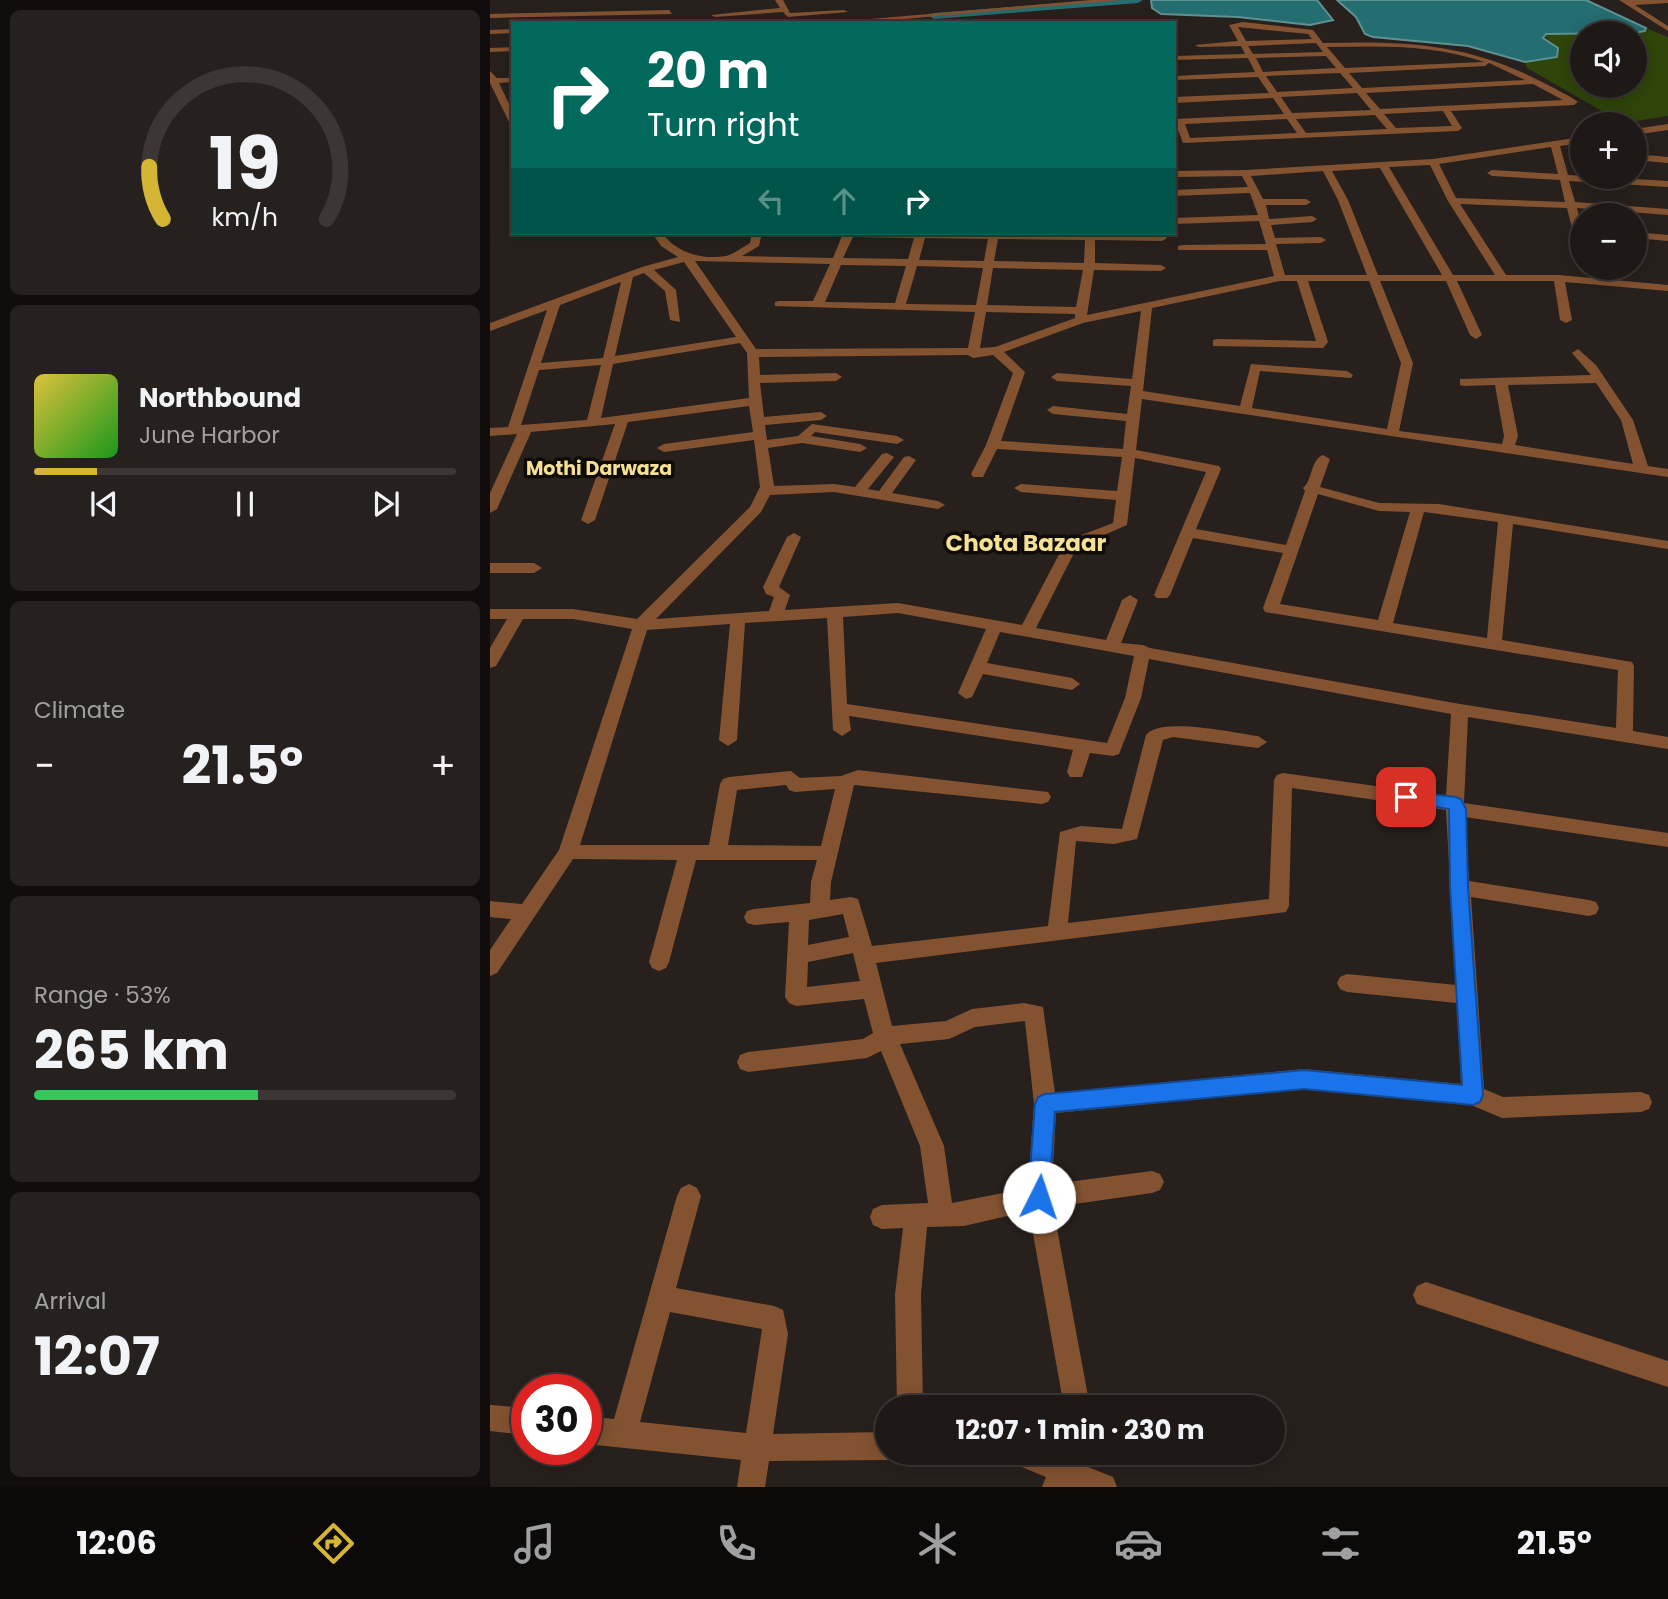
<!DOCTYPE html>
<html lang="en">
<head>
<meta charset="utf-8">
<style>
	body { margin:0; font-family:Poppins,sans-serif; background:#26211f; color:#f1f3f6; height:100vh; display:flex; flex-direction:column; font-size:26px; white-space:nowrap }
	* { box-sizing:border-box; margin:0 }
	p { font-size:23px; color:#a1a0a1 }
	.icon { flex:none; width:38px; height:38px; fill:none; stroke:currentColor; stroke-width:2; stroke-linecap:round; stroke-linejoin:round }
	.map { position:relative; flex:1; overflow:hidden }
	.sheet { display:flex; flex-direction:column; gap:10px; padding:10px; background:#100d0c; width:490px }
	.sheet>* { flex:none }
	.top-card { position:absolute; left:21px; top:21px; width:665px; height:214px; border-radius:0px; box-shadow:0 4px 18px #0003,0 0 0 2px #3c3735; background:#00695c; color:#fff; overflow:hidden }
	.buttons { position:absolute; left:1080px; top:21px; display:grid; gap:14px }
	.buttons a { display:grid; place-items:center; width:77px; height:77px; border-radius:50%; background:#1e1816; box-shadow:0 4px 18px #0003,0 0 0 2px #3c3735; font-size:35px }
	.speed { position:absolute; left:21px; top:1374px; display:flex; gap:14px; font-size:35px; font-weight:700; text-align:center }
	.speed>* { display:grid; place-content:center; width:91px; height:91px; border-radius:50%; background:#1e1816; box-shadow:0 4px 18px #0003,0 0 0 2px #3c3735; line-height:1 }
	.speed .limit { border:10px solid #d22; background:#fff; color:#111 }
	.pin { position:absolute; display:grid; place-items:center; width:60px; height:60px; color:#fff; margin:-30px; border-radius:14px; box-shadow:0 4px 10px #0006 }
	.me { position:absolute; width:77px; margin:-38px; rotate:4deg; stroke-linejoin:round; filter:drop-shadow(0 0 5px #0008) }
	.turn { display:flex; align-items:center; gap:24px; height:147px; padding:0 21px; font-size:32px }
	.turn .icon { width:91px; height:91px; stroke-width:2.5 }
	.turn b { display:block; font-size:49px; line-height:60px }
	.lanes { display:flex; align-items:center; height:66px; padding:0 21px; background:#0003; justify-content:center; gap:35px; direction:ltr }
	.lanes .off { opacity:.35 }
	.big { font-size:52px; font-weight:700; line-height:1.1 }
	.sheet .widget { flex:1; display:flex; flex-direction:column; justify-content:center; gap:10px; min-width:0; padding:0 24px; border-radius:10px; background:#26211f }
	.sheet .dial { align-items:center; gap:0 }
	.dial svg { height:182px; overflow:visible; fill:none; stroke:#3c3735; stroke-width:7; stroke-linecap:round; text-anchor:middle }
	.dial text { fill:#f1f3f6; stroke:none }
	.song { display:flex; align-items:center; gap:21px }
	.cover { width:84px; height:84px; border-radius:10px; background:linear-gradient(135deg,hsl(50 70% 55%),hsl(120 70% 35%)) }
	.played { height:7px; border-radius:4px; background:linear-gradient(90deg,#d5b534 15%,#3c3735 15%) }
	.keys { display:flex; justify-content:space-around; direction:ltr }
	.heat { display:flex; justify-content:space-between; align-items:center; font-size:38px; direction:ltr }
	.charge { height:10px; border-radius:5px; background:linear-gradient(90deg,#34c759 53%,#3c3735 0) }
	.trip { position:absolute; left:385px; top:1395px; width:410px; height:70px; border-radius:35px; background:#1e1816; box-shadow:0 4px 18px #0003,0 0 0 2px #3c3735; font-weight:700; line-height:70px; text-align:center }
	.tabs { display:flex; height:112px; justify-content:space-around; align-items:center; background:#0c0a09; color:#a1a0a1 }
	.tabs .icon { width:49px; height:49px }
	.tabs .current { color:#d5b534 }
	.tabs b { font-size:32px; color:#f1f3f6 }
	main { display:flex; flex:1; min-height:0 }
	.map>svg:first-child { display:block }
</style>
</head>
<body>
<main>
<section class="sheet">
<div class="widget dial"><svg viewBox="0 0 100 80">
<path d="M14 69A42 42 0 1 1 86 69"/>
<path d="M14 69A42 42 0 0 1 8 46" stroke="#d5b534"/>
<text x="50" y="56" font-size="32" font-weight="700">19</text>
<text x="50" y="72" font-size="11">km/h</text>
</svg></div>
<div class="widget">
<div class="song"><i class="cover"></i><div><b>Northbound</b><p>June Harbor</p></div></div>
<div class="played"></div>
<div class="keys"><svg class="icon" aria-label="previous" viewBox="0 0 24 24"><path d="M18 5L8 12l10 7zM5 5v14"/></svg><svg class="icon" aria-label="pause" viewBox="0 0 24 24"><path d="M8 5v14M16 5v14"/></svg><svg class="icon" aria-label="next" viewBox="0 0 24 24"><path d="M6 5l10 7-10 7zM19 5v14"/></svg></div>
</div>
<div class="widget"><p>Climate</p>
<div class="heat"><a>−</a><b class="big">21.5°</b><a>+</a></div>
</div>
<div class="widget"><p>Range · 53%</p><b class="big">265 km</b><div class="charge"></div></div>
<div class="widget"><p>Arrival</p><b class="big">12:07</b></div>
</section>
<div class="map">
<svg width="1178" height="1487" viewBox="0 0 1178 1487">
	<rect width="100%" height="100%" fill="#28201d"/>
	<polygon fill="#2f450a" points="1156,28 1178,37 1178,116 1127,124 1112,111 1037,68 1035,62 1047,61 1068,48 1053,35 1092,34 1092,86 1144,86 1145,33 1155,31"/>
	<g fill="#246d70" stroke="#609192" stroke-width="2">
		<polygon points="661,0 827,0 843,20 820,25 748,17 671,14 662,8"/>
		<polygon points="847,0 1096,0 1156,28 1155,31 1145,33 1056,34 1053,38 1068,48 1067,57 1035,62 978,46 883,37 875,34 866,17"/>
	</g>
	<g fill="none" stroke-linecap="round" stroke-linejoin="round">
		<polygon fill="#246d70" fill-rule="evenodd" points="610,0 653,0 648,3 444,19 439,16 444,13"/>
		<g fill="#835331" fill-rule="evenodd">
			<polygon points="285,0 293,0 300,13 354,10 358,12 298,17 293,12 225,17 221,15 290,8"/>
			<polygon points="601,0 632,0 369,23 334,23"/>
			<polygon points="1129,0 1178,0 1178,3 1145,5 1178,26 1178,31"/>
			<polygon points="179,10 182,14 0,18 0,14"/>
			<path d="M 753,22 L 823,30 L 833,43 C 914,41 977,43 1050,81 C 1063,88 1077,94 1088,102 L 1084,105 L 961,111 L 972,128 L 968,131 L 693,143 L 684,119 L 794,114 L 783,98 L 684,103 L 684,97 L 779,93 L 768,77 L 684,80 L 684,76 L 765,72 L 758,58 L 684,60 L 684,56 L 755,54 L 751,46 L 709,47 L 705,45 L 748,41 L 739,25 ZM 748,27 L 818,34 L 822,39 L 756,41 ZM 826,43 L 833,52 L 763,54 L 758,46 ZM 837,47 C 890,46 944,44 994,62 L 855,68 ZM 836,56 L 846,68 L 773,72 L 766,58 ZM 999,63 L 1035,80 L 872,88 L 859,73 L 995,66 ZM 850,73 L 863,88 L 787,92 L 776,76 ZM 1043,84 L 1073,100 L 890,109 L 876,93 ZM 867,93 L 881,110 L 802,113 L 791,97 ZM 953,111 L 962,126 L 906,128 L 894,114 ZM 885,115 L 897,129 L 816,133 L 806,119 ZM 797,119 L 807,133 L 700,138 L 695,124 Z"/>
			<polygon points="23,29 23,33 0,34 0,30"/>
			<polygon points="23,47 23,51 0,52 0,48"/>
			<polygon points="0,71 7,78 23,78 23,82 9,83 23,112 23,125 19,122 0,83"/>
			<polygon points="1178,124 1178,130 1144,135 1144,129"/>
			<path d="M 1092,137 L 1092,143 L 1070,146 L 1078,175 L 1178,181 L 1178,187 L 1079,181 L 1085,202 L 1178,209 L 1178,215 L 1087,208 L 1092,228 L 1092,251 L 1087,248 L 1077,208 L 970,204 L 1016,275 L 1069,275 L 1178,285 L 1178,291 L 1075,282 L 1082,320 L 1076,323 L 1070,320 L 1064,281 L 967,281 L 992,335 L 986,339 L 980,335 L 956,281 L 890,281 L 923,363 L 909,431 L 1012,444 L 1014,436 L 1005,385 L 974,386 L 970,385 L 970,379 L 1101,375 L 1082,353 L 1088,349 L 1106,365 L 1143,420 L 1158,466 L 1178,469 L 1178,477 L 652,399 L 646,450 L 729,466 L 731,469 L 706,529 L 796,545 L 815,491 L 813,488 C 823,480 820,460 833,455 L 840,459 L 830,487 L 889,503 L 949,504 L 1178,541 L 1178,549 L 1023,524 L 1012,640 L 1142,662 L 1144,666 L 1143,731 L 1178,737 L 1178,749 L 978,717 L 974,803 L 1178,833 L 1178,847 L 975,817 L 979,881 L 1099,900 L 1106,902 L 1109,908 L 1106,914 L 1099,916 L 981,897 L 994,1089 L 1013,1097 L 1151,1092 L 1159,1095 L 1162,1102 L 1159,1109 L 1151,1112 L 1012,1118 L 981,1105 L 814,1089 L 566,1113 L 562,1184 L 662,1171 L 670,1174 L 674,1182 L 670,1190 L 662,1193 L 563,1207 L 600,1407 L 574,1407 L 539,1211 L 474,1226 L 437,1227 L 431,1294 L 433,1407 L 407,1407 L 405,1294 L 413,1228 L 392,1229 L 383,1225 L 380,1217 L 383,1209 L 392,1205 L 438,1203 L 430,1146 L 391,1051 L 377,1058 L 258,1072 L 250,1069 L 247,1062 L 250,1055 L 258,1052 L 373,1039 L 383,1033 L 374,999 L 306,1006 L 299,1003 L 295,997 L 299,922 L 264,925 L 257,923 L 254,917 L 257,911 L 264,909 L 320,903 L 321,882 L 327,860 L 206,860 L 179,962 L 176,968 L 169,971 L 162,968 L 159,962 L 187,860 L 83,859 L 7,973 L 0,976 L 0,950 L 21,919 L 0,917 L 0,901 L 32,904 L 69,850 L 142,629 L 83,619 L 33,619 L 6,666 L 0,668 L 0,648 L 17,619 L 0,619 L 0,609 L 83,609 L 147,619 L 260,507 L 270,487 L 264,440 L 174,452 L 167,448 L 174,444 L 263,432 L 259,406 L 138,422 L 105,520 L 98,524 L 91,520 L 125,424 L 41,432 L 7,509 L 0,513 L 0,493 L 27,434 L 0,436 L 0,428 L 18,427 L 57,310 L 0,331 L 0,323 L 152,267 L 188,257 L 171,246 L 162,233 L 172,233 C 187,253 211,260 236,256 C 244,254 253,247 260,243 L 262,233 L 272,233 L 269,246 L 252,256 L 343,258 L 352,236 L 330,236 L 325,233 L 605,233 L 676,236 L 677,238 L 672,241 L 605,240 L 605,263 L 671,265 L 676,268 L 671,271 L 604,270 L 597,315 L 784,276 L 777,250 L 688,250 L 688,246 L 692,245 L 776,244 L 769,221 L 684,224 L 684,218 L 768,215 L 760,193 L 684,196 L 684,190 L 758,187 L 752,176 L 684,177 L 684,171 L 755,170 L 943,159 ZM 1061,147 L 1068,174 L 1002,170 L 997,173 L 1002,176 L 1070,180 L 1075,202 L 966,198 L 949,164 ZM 940,165 L 958,201 L 1005,275 L 963,275 L 899,167 ZM 890,168 L 952,275 L 888,275 L 858,200 L 842,171 ZM 833,171 L 848,200 L 877,275 L 795,275 L 786,244 L 831,243 L 836,240 L 831,237 L 785,238 L 781,225 L 822,222 L 827,219 L 822,216 L 779,219 L 776,205 L 816,205 L 821,202 L 816,199 L 773,199 L 761,176 ZM 363,237 L 424,238 L 418,259 L 353,258 ZM 435,238 L 498,239 L 494,261 L 429,260 ZM 508,239 L 595,240 L 594,263 L 504,261 ZM 205,261 L 340,264 L 323,301 L 289,301 L 285,302 L 285,306 L 485,312 L 478,348 L 266,349 ZM 194,262 L 246,337 L 125,356 L 143,277 L 154,273 L 175,291 L 180,320 L 190,322 L 186,290 L 164,270 ZM 351,265 L 416,266 L 405,303 L 335,302 ZM 427,266 L 493,268 L 486,305 L 416,304 ZM 503,268 L 593,270 L 586,307 L 497,305 ZM 790,281 L 807,281 L 826,341 L 727,339 L 723,340 L 723,346 L 833,348 L 838,342 L 818,281 L 879,281 L 911,363 L 897,429 L 762,408 L 770,371 L 861,378 L 863,375 L 857,371 L 761,364 L 750,406 L 653,391 L 662,308 ZM 131,282 L 113,358 L 51,363 L 70,305 ZM 651,311 L 642,379 L 567,373 L 561,377 L 567,381 L 641,386 L 637,414 L 563,406 L 557,410 L 563,414 L 636,421 L 633,449 L 511,441 L 535,372 L 514,352 L 593,323 ZM 496,312 L 585,314 L 585,318 L 505,347 L 490,348 ZM 250,343 L 257,353 L 259,398 L 111,418 L 123,364 ZM 478,355 L 483,358 L 503,355 L 523,373 L 496,445 L 481,474 L 483,477 L 493,477 L 507,449 L 632,457 L 627,491 L 531,484 L 524,488 L 531,492 L 626,500 L 623,523 L 576,541 L 532,625 L 408,603 L 295,610 L 300,595 L 289,587 L 311,537 L 304,533 L 297,537 L 273,587 L 276,594 L 284,597 L 279,611 L 166,619 L 271,512 L 280,495 L 344,492 L 448,509 L 455,505 L 448,501 L 402,493 L 426,460 L 419,456 L 414,457 L 389,491 L 378,489 L 404,457 L 397,453 L 392,454 L 365,487 L 344,484 L 284,486 L 278,448 L 312,443 L 370,452 L 377,448 L 370,444 L 321,436 L 325,432 L 407,444 L 414,440 L 407,436 L 322,424 L 308,436 L 277,440 L 275,425 L 331,420 L 337,416 L 331,412 L 274,417 L 270,383 L 346,381 L 352,377 L 346,373 L 270,375 L 269,357 ZM 111,365 L 97,420 L 31,425 L 49,370 ZM 1106,383 L 1131,420 L 1143,464 L 1025,445 L 1028,436 L 1018,385 ZM 645,458 L 716,472 L 664,595 L 667,598 L 677,598 L 680,595 L 703,538 L 793,553 L 773,608 L 775,612 L 1128,670 L 1126,728 L 970,704 L 660,648 L 653,645 L 631,643 L 648,600 L 640,595 L 632,600 L 616,640 L 546,628 L 587,547 L 637,525 ZM 828,494 L 889,511 L 920,512 L 888,620 L 790,604 ZM 934,512 L 1008,522 L 997,638 L 903,623 ZM 408,613 L 496,629 L 468,693 L 476,699 L 482,697 L 493,674 L 582,690 L 590,684 L 582,678 L 497,663 L 510,632 L 644,656 L 635,698 L 617,743 L 357,704 L 353,617 ZM 337,618 L 343,730 L 352,736 L 361,730 L 359,716 L 583,750 L 577,772 L 580,777 L 592,777 L 600,753 L 623,756 L 629,754 L 651,698 L 659,659 L 961,714 L 956,796 L 793,773 L 787,775 L 784,780 L 779,899 L 578,923 L 586,841 L 624,844 L 647,839 L 673,740 L 683,737 L 768,748 L 777,742 L 768,736 C 746,733 669,716 656,735 L 632,829 L 591,826 L 570,832 L 558,926 L 382,946 L 368,899 L 361,897 L 340,900 L 341,882 L 364,785 L 552,804 L 558,802 L 561,797 L 558,792 L 368,770 L 351,776 L 310,778 L 301,771 L 239,777 L 233,779 L 230,784 L 219,845 L 90,845 L 157,630 L 240,624 L 229,740 L 238,746 L 247,740 L 255,623 ZM 296,785 L 299,790 L 305,792 L 345,789 L 331,846 L 238,845 L 247,790 ZM 802,788 L 956,810 L 966,985 L 857,974 L 850,977 L 847,983 L 850,989 L 857,992 L 967,1003 L 971,1084 L 814,1069 L 565,1093 L 553,1007 L 534,1003 L 482,1009 L 456,1021 L 402,1026 L 386,963 L 796,912 L 799,906 ZM 353,914 L 359,937 L 318,945 L 319,920 ZM 363,953 L 370,981 L 317,987 L 318,962 ZM 535,1021 L 544,1104 L 538,1188 L 462,1203 L 454,1146 L 410,1044 L 459,1039 L 485,1027 Z"/>
			<polygon points="1144,154 1178,157 1178,163 1144,160"/>
			<polygon points="1144,232 1178,235 1178,241 1144,238"/>
			<polygon points="0,563 44,563 52,568 44,573 0,573"/>
			<path d="M 199,1184 L 207,1188 L 211,1196 L 186,1288 L 284,1306 L 293,1310 L 298,1334 L 283,1434 L 397,1432 L 397,1452 L 408,1452 L 407,1456 L 397,1460 L 279,1461 L 275,1487 L 247,1487 L 251,1460 L 96,1444 L 96,1416 L 124,1419 L 187,1196 L 191,1188 ZM 180,1312 L 272,1329 L 256,1433 L 150,1422 Z"/>
			<polygon points="936,1282 1178,1361 1178,1387 927,1304 923,1295 927,1286"/>
			<polygon points="0,1405 37,1408 37,1435 0,1431"/>
			<polygon points="516,1452 599,1452 593,1465 623,1477 627,1487 552,1487 556,1477 519,1462"/>
		</g>
	</g>
	<polygon fill="#1a73e8" stroke="#114b97" stroke-width="2" points="916,791 965,797 971,799 976,809 978,887 993,1095 990,1102 983,1105 814,1089 565,1112 559,1197 556,1205 549,1208 541,1205 538,1197 545,1104 548,1097 555,1094 814,1070 972,1085 960,887 959,809 910,801 907,797"/>
	<g text-anchor="middle" stroke-width="7" stroke-linejoin="round" paint-order="stroke">
		<g font-size="19" font-weight="bold" fill="#f6e093" stroke="#0e0b09">
			<text x="109" y="475">Mothi Darwaza</text>
		</g>
		<g font-size="23" font-weight="bold" fill="#f6e093" stroke="#0e0b09">
			<text x="536" y="551">Chota Bazaar</text>
		</g>
	</g>
</svg>
<div class="buttons">
<a><svg class="icon" aria-label="sound" viewBox="0 0 24 24"><path d="M4 9h4l5-4v14l-5-4H4zM17 9q2 3 0 6"/></svg></a>
<a>+</a>
<a>−</a>
</div>
<div class="speed"><div class="limit">30</div></div>
<div class="pin" style="left:916px;top:797px;background:#d93025"><svg class="icon" aria-label="arrive" viewBox="0 0 24 24"><path d="M6 21V4h12l-3 4 3 4H6"/></svg></div>
<svg class="me" style="left:549px;top:1197px" viewBox="-20 -20 40 40"><circle r="19" fill="#fff"/><path d="M0-13L10 11 0 6-10 11z" fill="#1a73e8"/></svg>
<div class="trip">12:07 · 1 min · 230 m</div>
<div class="top-card">
<div class="turn"><svg class="icon" aria-label="right" viewBox="0 0 24 24"><path d="M7 20v-9h11M14 6l5 5-5 5"/></svg><div><b>20 m</b>Turn right</div></div>
<div class="lanes"><svg class="icon off" aria-label="left" viewBox="0 0 24 24"><path d="M17 20v-9H6M10 6l-5 5 5 5"/></svg><svg class="icon off" aria-label="ahead" viewBox="0 0 24 24"><path d="M12 20V5M6 11l6-6 6 6"/></svg><svg class="icon" aria-label="right" viewBox="0 0 24 24"><path d="M7 20v-9h11M14 6l5 5-5 5"/></svg></div>
</div>
</div>
</main>
<nav class="tabs">
<b>12:06</b>
<svg class="icon current" aria-label="directions" viewBox="0 0 24 24"><path d="M12 3l9 9-9 9-9-9zM9 14v-3h6M13 9l2 2-2 2"/></svg>
<svg class="icon" aria-label="music" viewBox="0 0 24 24"><path d="M9 18V5l10-2v13"/><circle cx="6" cy="18" r="3"/><circle cx="16" cy="16" r="3"/></svg>
<svg class="icon" aria-label="phone" viewBox="0 0 24 24"><path d="M5 4h4l2 5-3 2q2 4 5 5l2-3 5 2v4C11 20 4 13 5 4z"/></svg>
<svg class="icon" aria-label="climate" viewBox="0 0 24 24"><path d="M12 3v18M4 7l16 10M4 17L20 7"/></svg>
<svg class="icon" aria-label="car" viewBox="0 0 24 24"><path d="M5 17H2v-5l4-1 3-4h7l3 4 3 1v5h-3M9 17h6M6 11h13"/><circle cx="7" cy="17" r="2"/><circle cx="17" cy="17" r="2"/></svg>
<svg class="icon" aria-label="filters" viewBox="0 0 24 24"><path d="M4 7h16M4 17h16"/><circle cx="9" cy="7" r="2"/><circle cx="15" cy="17" r="2"/></svg>
<b>21.5°</b>
</nav>
</body>
</html>
